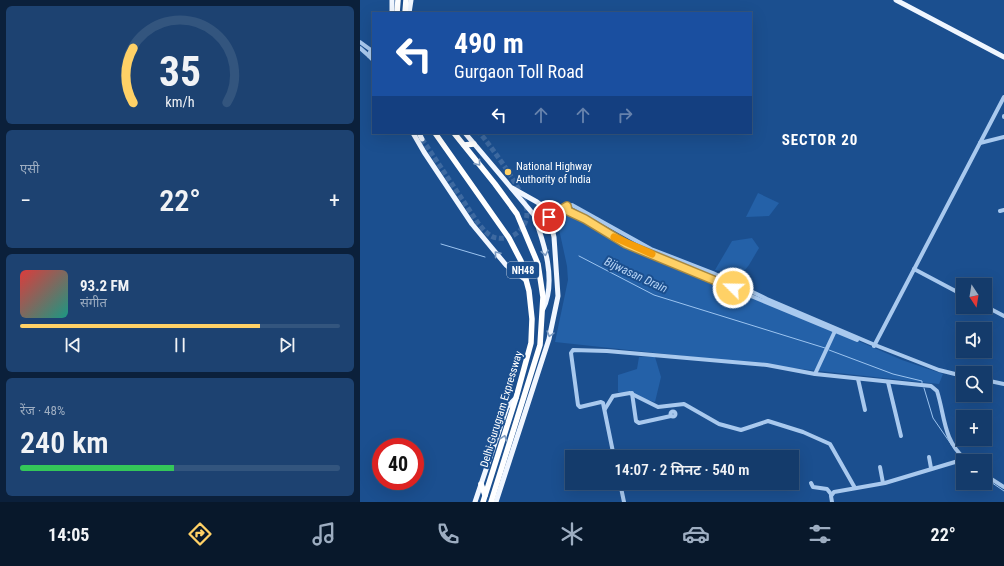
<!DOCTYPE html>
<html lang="hi">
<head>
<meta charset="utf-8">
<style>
	body { margin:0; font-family:"Roboto Condensed","Noto Sans Devanagari",sans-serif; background:#1d4271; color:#f1f3f6; height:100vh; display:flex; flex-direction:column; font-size:15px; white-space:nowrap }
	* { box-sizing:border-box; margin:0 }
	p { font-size:13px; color:#9dadc1 }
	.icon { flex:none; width:22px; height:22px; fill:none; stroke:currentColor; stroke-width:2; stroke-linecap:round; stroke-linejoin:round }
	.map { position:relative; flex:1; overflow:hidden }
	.drawer { display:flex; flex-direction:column; gap:6px; padding:6px; background:#0b203b; width:360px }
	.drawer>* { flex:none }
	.guide { position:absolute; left:12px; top:12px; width:380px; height:122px; border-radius:0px; box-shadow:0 4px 16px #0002,0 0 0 1px #33557e; background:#1a4fa0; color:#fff; overflow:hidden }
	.needle { width:26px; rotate:168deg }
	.tools { position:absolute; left:596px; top:278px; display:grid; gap:8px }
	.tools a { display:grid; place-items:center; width:36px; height:36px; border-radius:0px; background:#143b6b; box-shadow:0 4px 16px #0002,0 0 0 1px #33557e; font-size:20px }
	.speed { position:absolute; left:12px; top:438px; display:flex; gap:8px; font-size:20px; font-weight:700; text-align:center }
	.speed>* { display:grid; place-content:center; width:52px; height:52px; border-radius:50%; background:#143b6b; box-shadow:0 4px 16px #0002,0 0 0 1px #33557e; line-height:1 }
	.speed .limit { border:6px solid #d22; background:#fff; color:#111 }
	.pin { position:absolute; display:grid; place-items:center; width:34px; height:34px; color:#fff; margin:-17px; border:2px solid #fff; border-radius:50%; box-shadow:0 1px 4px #0007 }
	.me { position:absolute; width:44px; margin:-22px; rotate:293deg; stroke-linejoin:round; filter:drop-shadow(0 0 3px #0008) }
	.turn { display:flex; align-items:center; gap:14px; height:84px; padding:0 16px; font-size:18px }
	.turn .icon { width:52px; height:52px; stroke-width:2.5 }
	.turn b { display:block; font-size:28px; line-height:34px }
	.lanes { display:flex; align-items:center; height:38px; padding:0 16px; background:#0003; justify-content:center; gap:20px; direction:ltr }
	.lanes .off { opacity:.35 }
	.big { font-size:30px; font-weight:600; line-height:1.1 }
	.drawer .widget { flex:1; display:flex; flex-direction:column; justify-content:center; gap:6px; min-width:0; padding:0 14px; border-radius:6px; background:#1d4271 }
	.drawer .dial { align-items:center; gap:0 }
	.dial svg { height:104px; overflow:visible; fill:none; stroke:#33557e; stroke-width:7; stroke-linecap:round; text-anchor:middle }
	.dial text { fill:#f1f3f6; stroke:none }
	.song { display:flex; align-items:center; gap:12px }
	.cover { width:48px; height:48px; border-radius:6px; background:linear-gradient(135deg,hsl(0 70% 55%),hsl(170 70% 35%)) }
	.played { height:4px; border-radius:2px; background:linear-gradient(90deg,#ffd166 75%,#33557e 75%) }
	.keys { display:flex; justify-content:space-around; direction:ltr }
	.heat { display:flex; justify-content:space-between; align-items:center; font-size:22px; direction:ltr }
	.charge { height:6px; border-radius:3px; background:linear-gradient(90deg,#34c759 48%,#33557e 0) }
	.trip { position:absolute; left:205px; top:450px; width:234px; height:40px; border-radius:0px; background:#143b6b; box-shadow:0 4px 16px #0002,0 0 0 1px #33557e; font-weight:600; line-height:40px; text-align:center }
	.dock { display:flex; height:64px; justify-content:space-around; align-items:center; background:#08182b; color:#9dadc1 }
	.dock .icon { width:28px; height:28px }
	.dock .on { color:#ffd166 }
	.dock b { font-size:18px; color:#f1f3f6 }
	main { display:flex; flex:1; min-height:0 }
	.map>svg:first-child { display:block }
</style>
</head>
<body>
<main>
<section class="drawer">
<div class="widget dial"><svg viewBox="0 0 100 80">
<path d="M14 69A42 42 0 1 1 86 69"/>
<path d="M14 69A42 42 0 0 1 14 27" stroke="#ffd166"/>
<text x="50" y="56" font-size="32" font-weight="700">35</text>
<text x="50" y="72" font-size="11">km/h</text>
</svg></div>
<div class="widget"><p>एसी</p>
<div class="heat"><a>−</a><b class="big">22°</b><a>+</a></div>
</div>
<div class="widget">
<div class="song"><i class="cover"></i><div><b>93.2 FM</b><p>संगीत</p></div></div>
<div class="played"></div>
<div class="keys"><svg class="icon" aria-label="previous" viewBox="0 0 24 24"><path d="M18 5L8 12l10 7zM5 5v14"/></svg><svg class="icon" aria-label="pause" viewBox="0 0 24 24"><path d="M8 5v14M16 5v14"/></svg><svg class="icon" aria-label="next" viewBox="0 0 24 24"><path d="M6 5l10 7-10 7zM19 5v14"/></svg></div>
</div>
<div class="widget"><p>रेंज · 48%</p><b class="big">240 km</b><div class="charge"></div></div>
</section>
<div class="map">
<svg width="644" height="502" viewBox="0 0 644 502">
	<rect width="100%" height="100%" fill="#1b4f8f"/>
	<g fill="#2461a8">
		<polygon points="398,193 419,203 409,216 386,217"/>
		<polygon points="206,208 274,246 321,264 542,360 583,374 579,384 195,342 208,280 207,266 199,229 200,213"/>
		<polygon points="392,238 399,248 389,265 381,275 355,270 372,241"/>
		<polygon points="279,357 295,357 301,377 295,402 258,392 258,375 277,369"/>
	</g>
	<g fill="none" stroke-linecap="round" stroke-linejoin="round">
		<g stroke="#9cc4f0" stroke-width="1">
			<polyline points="81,244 125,257"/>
			<polyline points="219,256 294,295 465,348"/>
			<polyline points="469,350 533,374 562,381 562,383"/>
			<polyline points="564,388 573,418 595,450"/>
			<polyline points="625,478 644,491"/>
		</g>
		<path stroke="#3d69a0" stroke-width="5" stroke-dasharray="5 2.5" stroke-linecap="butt" d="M 62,139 L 118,223 C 123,229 129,237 137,238 C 156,241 171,224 166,206 C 159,184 134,151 120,133"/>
		<g stroke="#a9c9ee" stroke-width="4">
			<polyline points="0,42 11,50"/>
			<polyline points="0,48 9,56"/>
			<polyline points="13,49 10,52 9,56 13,60"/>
			<polyline points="644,116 644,117"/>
			<polyline points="620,143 644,137"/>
			<polyline points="207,207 208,211 225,219 266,244 497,340"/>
			<polyline points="640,211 644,210"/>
			<polyline points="189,217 196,211 212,205 291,249 353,273 407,299 515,345 579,370 603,376"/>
			<polyline points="554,269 603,295"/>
			<polyline points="625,306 644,316"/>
			<polyline points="514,346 644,97"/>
			<polyline points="455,374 475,331"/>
			<polyline points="498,379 505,410"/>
			<polyline points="625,380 644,384"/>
			<polyline points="528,382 541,436"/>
			<polyline points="272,393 276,421 279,423 311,416"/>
			<polyline points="245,409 253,396 270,393 298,407 324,404 359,424 381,430 408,421 443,432 470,444 495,488"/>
			<circle cx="313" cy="414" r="2.5"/>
			<path d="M 254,457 L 243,403 L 241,402 L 220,407 L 218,405 L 211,353 L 213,350 L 247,351 L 407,365 L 455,374 L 571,386 L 577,391 C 585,416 583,440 605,459"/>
			<polyline points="569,457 571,468"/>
			<polyline points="520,467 523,483"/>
			<polyline points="625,475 644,487"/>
			<polyline points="260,483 264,502"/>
			<polyline points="451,483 453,487 467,489 471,494"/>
			<polyline points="472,502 471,496 474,492 525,483 605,459 608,461"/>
		</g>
		<g stroke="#f0f6ff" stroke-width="5">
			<polyline points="536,0 644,57"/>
			<polyline points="32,13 32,0"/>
			<polyline points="49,13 51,0"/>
			<polyline points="53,133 64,152 112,224 146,265 166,280"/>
			<polyline points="59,133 62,139"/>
			<path d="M 105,133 L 174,215 C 184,243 197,281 183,309"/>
			<polyline points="115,502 147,407 156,398"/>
			<polyline points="136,502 189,339 198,296 194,237 189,217 185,208 177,202 152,188"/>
		</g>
		<g stroke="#fff" stroke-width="5.5">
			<polyline points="37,13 38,0"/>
			<polyline points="45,13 46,0"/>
			<polyline points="75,133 149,238 161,261 169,291 172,319 171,343 156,398 123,502"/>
			<polyline points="94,133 135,184 157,214 178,264 183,297 180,345 131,502"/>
			<polyline points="104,145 114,144"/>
			<polyline points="121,484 125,495"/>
		</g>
	</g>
	<defs><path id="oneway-chevron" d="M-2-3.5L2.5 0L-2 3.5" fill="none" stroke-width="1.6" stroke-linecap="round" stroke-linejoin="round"/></defs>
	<g stroke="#829ec1">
		<use href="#oneway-chevron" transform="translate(118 163) rotate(51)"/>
		<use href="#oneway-chevron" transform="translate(144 438) rotate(-71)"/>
	</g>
	<g stroke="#7b9ac1">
		<use href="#oneway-chevron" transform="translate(185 253) rotate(79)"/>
		<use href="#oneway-chevron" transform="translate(137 254) rotate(-130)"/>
		<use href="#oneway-chevron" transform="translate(190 334) rotate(106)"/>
	</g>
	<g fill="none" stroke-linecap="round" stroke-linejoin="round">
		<g stroke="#a68842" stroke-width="10">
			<polyline id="route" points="189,217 207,206 208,211 225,219 266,244 373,288"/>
		</g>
		<use href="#route" stroke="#ffd166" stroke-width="7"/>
		<polyline stroke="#f59e0b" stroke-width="7" points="254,237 292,254"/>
	</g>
	<circle fill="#ffd166" stroke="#1b4f8f" stroke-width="1.5" cx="148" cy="172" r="4"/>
	<g text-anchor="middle" stroke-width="4" stroke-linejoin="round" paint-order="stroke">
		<rect fill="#1b4f8f" stroke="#bbcadd" stroke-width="1" x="147" y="262" width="32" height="16" rx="3"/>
		<g font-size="10" font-weight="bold" fill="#fff">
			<text x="163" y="274">NH48</text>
		</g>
		<g font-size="11" fill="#fff" stroke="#1b4f8f" text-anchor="start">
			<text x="156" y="170">National Highway<tspan x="156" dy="13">Authority of India</tspan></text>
		</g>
		<g font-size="11" fill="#fff" stroke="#1b4f8f">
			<text transform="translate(141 409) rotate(-73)" y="4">Delhi-Gurugram Expressway</text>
		</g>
		<g font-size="12" font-style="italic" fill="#b5d3f5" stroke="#1b4f8f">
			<text transform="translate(276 275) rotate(25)" y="4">Bijwasan Drain</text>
		</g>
		<g font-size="15" font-weight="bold" letter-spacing="1" fill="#fff" stroke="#1b4f8f">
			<text x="460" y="145">SECTOR 20</text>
		</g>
	</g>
</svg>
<div class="tools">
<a><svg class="needle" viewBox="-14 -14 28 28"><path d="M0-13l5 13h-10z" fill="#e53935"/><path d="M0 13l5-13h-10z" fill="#9dadc1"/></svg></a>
<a><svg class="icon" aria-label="sound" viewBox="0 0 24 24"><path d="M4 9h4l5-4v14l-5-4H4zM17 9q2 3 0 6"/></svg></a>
<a><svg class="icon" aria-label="search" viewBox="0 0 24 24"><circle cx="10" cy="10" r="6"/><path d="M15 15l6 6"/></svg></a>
<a>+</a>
<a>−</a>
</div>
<div class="speed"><div class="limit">40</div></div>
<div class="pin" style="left:189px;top:217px;background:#d93025"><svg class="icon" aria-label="arrive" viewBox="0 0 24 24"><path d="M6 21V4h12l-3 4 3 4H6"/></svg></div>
<svg class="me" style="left:373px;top:288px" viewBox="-20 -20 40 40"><circle r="17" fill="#ffd166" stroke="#fff" stroke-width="3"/><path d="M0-11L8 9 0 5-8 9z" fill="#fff"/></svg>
<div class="trip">14:07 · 2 मिनट · 540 m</div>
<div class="guide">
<div class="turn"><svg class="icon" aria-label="left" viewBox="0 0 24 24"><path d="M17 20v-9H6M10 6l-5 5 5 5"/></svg><div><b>490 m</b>Gurgaon Toll Road</div></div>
<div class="lanes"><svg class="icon" aria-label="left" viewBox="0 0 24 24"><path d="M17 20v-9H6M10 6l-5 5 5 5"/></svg><svg class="icon off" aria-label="ahead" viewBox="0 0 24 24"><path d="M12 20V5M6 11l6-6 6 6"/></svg><svg class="icon off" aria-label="ahead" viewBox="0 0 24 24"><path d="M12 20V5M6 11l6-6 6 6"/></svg><svg class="icon off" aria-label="right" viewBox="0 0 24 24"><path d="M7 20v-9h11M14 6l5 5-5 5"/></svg></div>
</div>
</div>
</main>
<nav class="dock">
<b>14:05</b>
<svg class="icon on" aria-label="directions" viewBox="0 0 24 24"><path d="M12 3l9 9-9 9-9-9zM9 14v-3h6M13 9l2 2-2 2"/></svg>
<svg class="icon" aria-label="music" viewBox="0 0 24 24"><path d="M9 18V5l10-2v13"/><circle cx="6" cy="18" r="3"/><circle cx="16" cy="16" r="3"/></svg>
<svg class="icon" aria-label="phone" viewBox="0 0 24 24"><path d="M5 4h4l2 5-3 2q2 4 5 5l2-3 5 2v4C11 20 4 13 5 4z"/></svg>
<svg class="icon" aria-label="climate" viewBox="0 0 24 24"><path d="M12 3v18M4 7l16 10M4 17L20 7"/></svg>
<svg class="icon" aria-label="car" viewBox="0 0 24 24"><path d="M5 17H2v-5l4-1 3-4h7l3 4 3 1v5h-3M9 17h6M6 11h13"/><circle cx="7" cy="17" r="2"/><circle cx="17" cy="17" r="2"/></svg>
<svg class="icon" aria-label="filters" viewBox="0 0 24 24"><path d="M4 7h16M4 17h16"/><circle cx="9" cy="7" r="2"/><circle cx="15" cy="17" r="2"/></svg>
<b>22°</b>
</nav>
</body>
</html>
